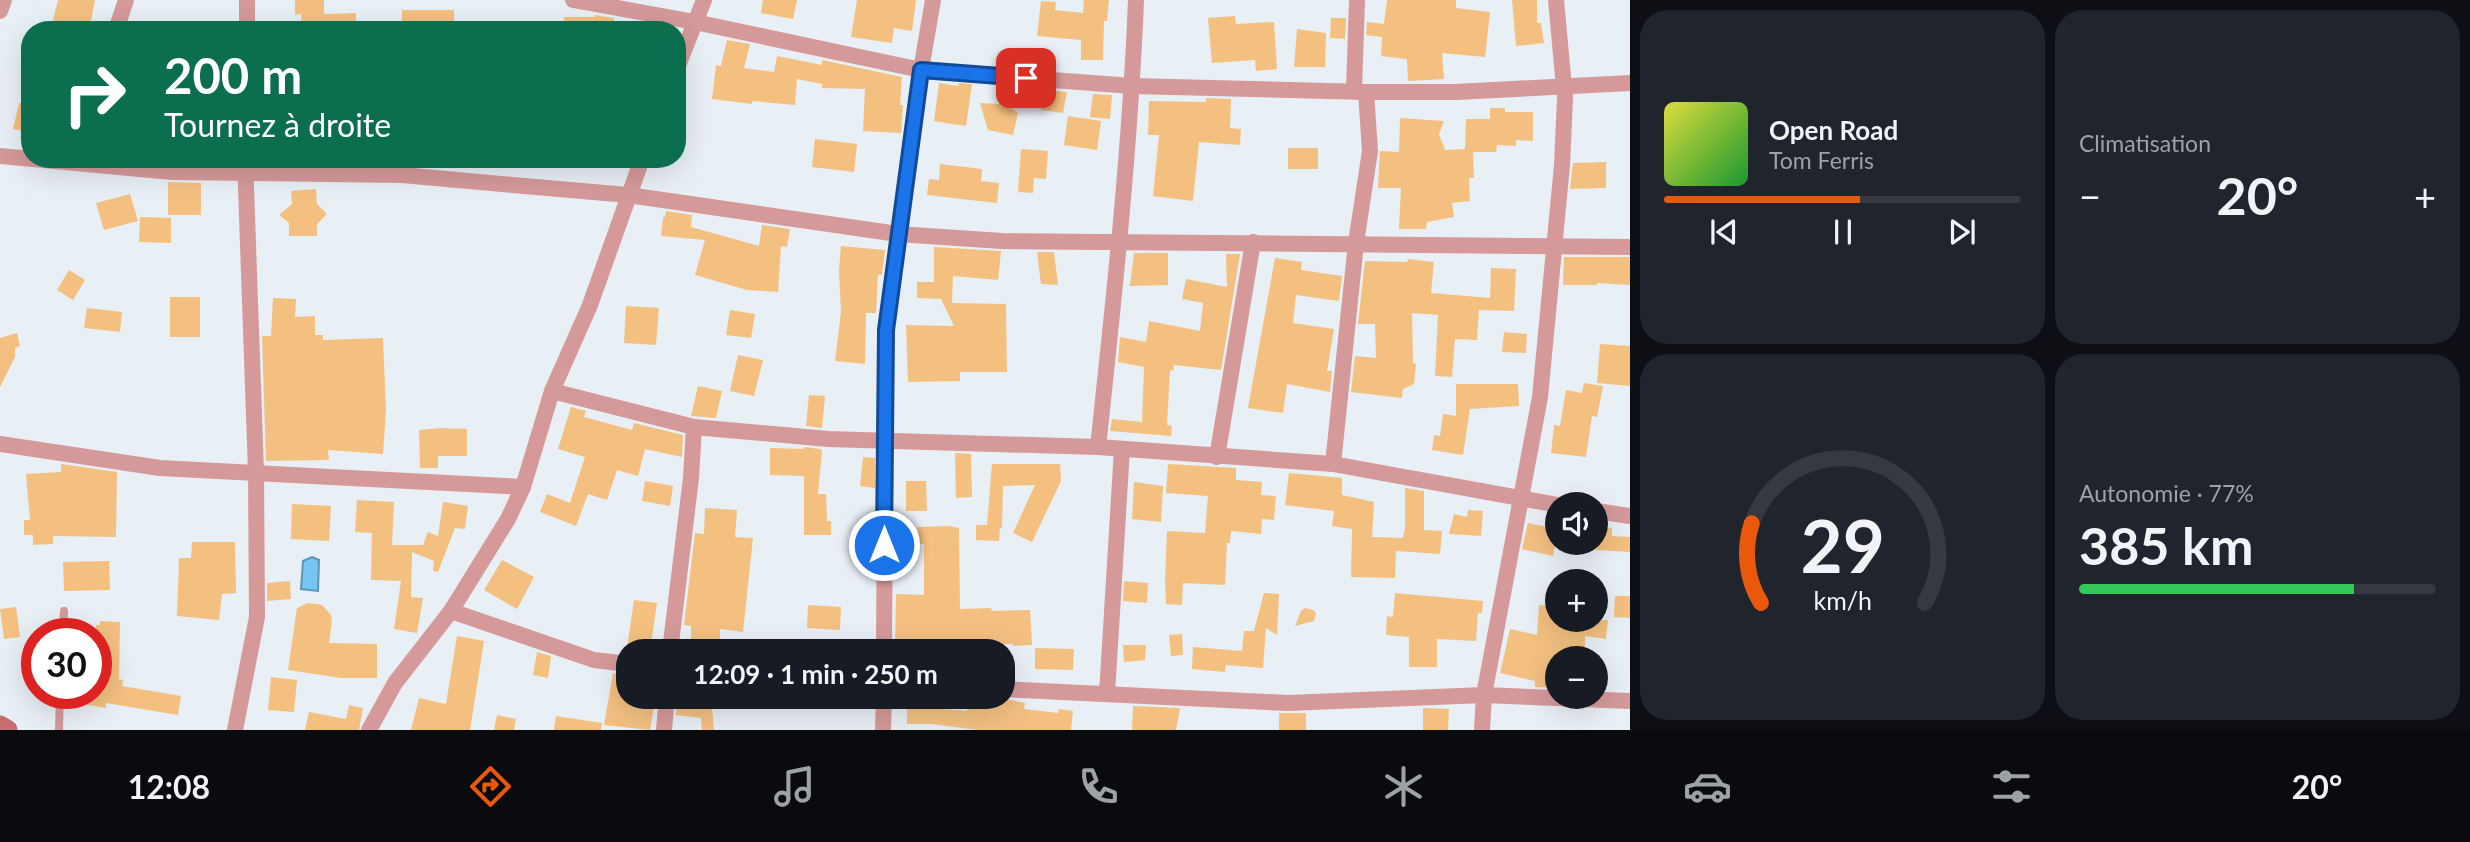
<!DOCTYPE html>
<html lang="fr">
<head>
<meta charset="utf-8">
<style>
	body { margin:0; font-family:Lato,sans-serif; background:#20242c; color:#f1f3f6; height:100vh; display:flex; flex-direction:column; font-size:26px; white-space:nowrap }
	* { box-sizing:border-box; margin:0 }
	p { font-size:23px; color:#9ea1a6 }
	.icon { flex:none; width:38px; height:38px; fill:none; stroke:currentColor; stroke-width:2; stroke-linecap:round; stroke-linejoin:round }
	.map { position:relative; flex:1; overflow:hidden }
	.details { display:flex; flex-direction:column; gap:10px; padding:10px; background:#0d0f14; width:840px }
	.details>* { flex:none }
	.guide { position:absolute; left:21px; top:21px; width:665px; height:147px; border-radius:28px; box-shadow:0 7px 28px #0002; background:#0b6e4f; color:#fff; overflow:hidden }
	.controls { position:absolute; left:1545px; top:492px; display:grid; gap:14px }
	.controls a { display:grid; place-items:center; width:63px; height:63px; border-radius:50%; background:#171b24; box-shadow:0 7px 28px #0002; font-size:35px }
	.speed { position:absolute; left:21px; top:618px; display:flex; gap:14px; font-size:35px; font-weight:700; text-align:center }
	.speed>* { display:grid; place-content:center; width:91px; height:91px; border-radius:50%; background:#171b24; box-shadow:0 7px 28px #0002; line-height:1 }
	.speed .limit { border:10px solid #d22; background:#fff; color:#111 }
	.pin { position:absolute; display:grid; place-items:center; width:60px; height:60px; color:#fff; margin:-30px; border-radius:14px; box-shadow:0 4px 10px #0006 }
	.me { position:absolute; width:77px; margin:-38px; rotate:0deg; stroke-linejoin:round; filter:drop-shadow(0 0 5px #0008) }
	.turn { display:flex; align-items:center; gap:24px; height:147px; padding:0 28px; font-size:32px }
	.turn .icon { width:91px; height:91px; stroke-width:2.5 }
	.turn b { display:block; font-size:49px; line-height:60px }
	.big { font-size:52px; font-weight:700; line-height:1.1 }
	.details .tile { flex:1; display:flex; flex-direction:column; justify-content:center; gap:10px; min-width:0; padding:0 24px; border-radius:28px; background:#20242c }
	.details .dial { align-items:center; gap:0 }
	.dial svg { height:182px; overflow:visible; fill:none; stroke:#363941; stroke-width:7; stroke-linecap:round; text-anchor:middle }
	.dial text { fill:#f1f3f6; stroke:none }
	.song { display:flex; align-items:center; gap:21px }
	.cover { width:84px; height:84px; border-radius:10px; background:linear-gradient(135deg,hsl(60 70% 55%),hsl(130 70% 35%)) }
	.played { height:7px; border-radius:4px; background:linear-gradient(90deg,#ea580c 55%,#363941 55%) }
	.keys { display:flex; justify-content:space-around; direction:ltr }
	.heat { display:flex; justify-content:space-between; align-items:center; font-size:38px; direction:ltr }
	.charge { height:10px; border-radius:5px; background:linear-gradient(90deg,#34c759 77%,#363941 0) }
	.details .tiles { flex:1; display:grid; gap:10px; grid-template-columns:repeat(2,1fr) }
	.trip { position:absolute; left:616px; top:639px; width:399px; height:70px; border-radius:28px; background:#171b24; box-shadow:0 7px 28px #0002; font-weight:700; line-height:70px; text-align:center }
	.tab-bar { display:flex; height:112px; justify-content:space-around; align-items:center; background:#090b0e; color:#9ea1a6 }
	.tab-bar .icon { width:49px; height:49px }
	.tab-bar .current { color:#ea580c }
	.tab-bar b { font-size:32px; color:#f1f3f6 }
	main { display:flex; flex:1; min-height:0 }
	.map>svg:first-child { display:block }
</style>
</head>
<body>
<main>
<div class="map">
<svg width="1630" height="730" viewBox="0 0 1630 730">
	<rect width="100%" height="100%" fill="#e8eff5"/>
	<polygon fill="#74c5f0" stroke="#5d96b5" stroke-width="2" points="312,557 319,560 318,591 301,589 303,561"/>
	<g fill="#f3c080">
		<polygon points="58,0 95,0 89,30 52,24"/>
		<polygon points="295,0 324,0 324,14 356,13 356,26 340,26 340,30 302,30 301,14 295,15"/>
		<polygon points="763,0 797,0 793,19 761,13"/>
		<polygon points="857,0 916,0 912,31 894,28 892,43 851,37"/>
		<polygon points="1084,0 1109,0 1107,21 1104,21 1103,60 1081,60 1081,40 1037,36 1041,1 1056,2 1055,10 1083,13"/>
		<polygon points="1387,0 1456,0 1456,8 1490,12 1485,57 1442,53 1444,79 1408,81 1407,59 1381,56 1382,37 1366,35 1367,22 1384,24"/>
		<polygon points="1512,0 1537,0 1537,23 1541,23 1544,43 1516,46"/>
		<rect x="402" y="10" width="52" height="20"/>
		<polygon points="595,15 614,18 614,30 564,30 564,17 595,17"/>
		<polygon points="1235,16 1236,24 1274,22 1277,69 1256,71 1255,60 1212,63 1208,18"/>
		<polygon points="1331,18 1346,18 1345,39 1330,38"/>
		<polygon points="1297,29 1326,33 1325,67 1294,67"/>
		<polygon points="727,40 750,44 744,68 774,72 777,56 822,65 822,60 902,77 900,105 903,105 901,133 863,131 865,89 822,88 822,84 797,79 795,105 752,101 752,104 712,99 716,65 721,66"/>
		<polygon points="939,83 958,86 959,83 972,84 966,126 934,121"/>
		<polygon points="1044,90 1067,92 1063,113 1041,110"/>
		<polygon points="1093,94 1112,95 1110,119 1090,117"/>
		<polygon points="1000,98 1013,99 1012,109 1018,113 1013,135 988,130 980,103 999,104"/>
		<polygon points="1206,98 1231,99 1230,128 1241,129 1240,145 1199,142 1193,201 1153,196 1159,135 1148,135 1149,101 1206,102"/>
		<polygon points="19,103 30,105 30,132 13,129"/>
		<polygon points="1490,108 1505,108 1505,112 1533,112 1533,141 1516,140 1516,146 1497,145 1496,152 1473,152 1474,178 1469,178 1470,201 1452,203 1454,217 1427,222 1426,229 1399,229 1401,188 1378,188 1380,151 1399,152 1400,118 1444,121 1439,134 1445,150 1465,149 1466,119 1490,119"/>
		<polygon points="1068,116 1101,121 1097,150 1064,145"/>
		<polygon points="815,139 857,144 854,172 812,167"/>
		<rect x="1288" y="148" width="30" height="21"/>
		<polygon points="1021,149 1048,151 1046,179 1034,178 1033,193 1018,192"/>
		<polygon points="1606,162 1606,188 1570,189 1573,163"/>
		<polygon points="940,164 982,169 981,181 999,183 997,203 927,195 929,179 939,180"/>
		<polygon points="168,182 201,183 201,215 168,215"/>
		<polygon points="316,189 317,204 327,214 317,224 317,236 289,236 289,223 279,215 292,204 291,191"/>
		<polygon points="130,194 138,221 104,230 96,203"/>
		<polygon points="666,211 692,215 691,227 759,246 762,225 790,229 787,247 781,246 778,292 747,290 695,275 705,240 661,236 663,217 665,217"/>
		<polygon points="140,217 171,218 171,243 139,242"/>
		<polygon points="841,246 885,250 882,275 878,275 876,313 866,313 865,364 835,361 841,312 839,271"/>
		<polygon points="934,247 1001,251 998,280 953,276 952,303 1006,304 1007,372 960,372 960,381 908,382 906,325 954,326 941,299 917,298 917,282 934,282"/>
		<polygon points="1037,252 1054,252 1058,285 1041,284"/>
		<polygon points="1134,253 1168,253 1168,285 1130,286"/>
		<polygon points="1226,254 1240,254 1221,370 1174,365 1173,371 1170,370 1167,425 1172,426 1171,436 1110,431 1112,419 1142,422 1144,367 1118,362 1120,337 1146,342 1149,321 1200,331 1203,303 1182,299 1186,279 1227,287"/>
		<polygon points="1564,257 1630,257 1630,285 1597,283 1597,285 1563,285"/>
		<polygon points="1275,258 1302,262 1301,270 1342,276 1339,301 1296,295 1293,323 1334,329 1327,371 1332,371 1330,392 1287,384 1283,413 1248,408"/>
		<polygon points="1408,259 1434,262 1431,293 1490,298 1491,268 1516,269 1514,311 1479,310 1477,340 1455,339 1452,377 1435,376 1438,315 1412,313 1413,363 1416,364 1414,384 1403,389 1402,398 1351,392 1355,356 1376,358 1375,324 1358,324 1365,261 1407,262"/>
		<polygon points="69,270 85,280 73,300 57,290"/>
		<rect x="170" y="297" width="30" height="40"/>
		<polygon points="273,298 296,299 295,317 315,316 315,335 323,335 323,340 383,338 386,410 383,454 328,450 329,460 266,461 262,336 271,336"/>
		<polygon points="626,306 659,308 656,345 624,343"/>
		<polygon points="87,308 122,312 120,332 84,328"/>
		<polygon points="730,310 755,314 751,338 726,335"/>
		<polygon points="1504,332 1527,334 1526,353 1502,352"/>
		<polygon points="17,333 20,346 15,348 15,357 0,387 0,338"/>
		<polygon points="1600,344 1630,346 1630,386 1597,383"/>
		<polygon points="738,355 763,360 754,396 730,391"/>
		<polygon points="1584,383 1603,386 1597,417 1592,416 1586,457 1551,453 1554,425 1560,426 1566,390 1582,393"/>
		<polygon points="1456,384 1518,384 1519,406 1470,409 1463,455 1432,450 1434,435 1440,436 1443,414 1456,416"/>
		<polygon points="698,386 722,391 716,418 691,416"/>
		<polygon points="809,395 825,396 822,428 806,426"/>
		<polygon points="571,407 586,411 584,417 632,430 634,423 683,435 682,457 645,449 638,476 617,470 607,500 588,494 576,526 540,512 547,494 570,503 585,457 558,449"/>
		<polygon points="440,428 467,429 467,456 438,456 438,468 420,468 419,430"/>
		<polygon points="804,447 820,449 822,451 818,494 826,494 827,521 831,521 831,535 804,535 804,476 770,475 770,448 803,449"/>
		<polygon points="955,453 971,454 972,497 956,498"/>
		<polygon points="863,457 875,458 875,488 860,486"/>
		<polygon points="61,464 117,472 116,537 53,536 53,544 33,545 33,535 24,535 24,520 30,520 26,474 61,472"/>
		<polygon points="992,464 1060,464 1061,481 1032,542 1013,533 1035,485 1003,486 1002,529 1000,527 999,541 976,540 976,525 987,525"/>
		<polygon points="1168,464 1236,468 1236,480 1262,482 1261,495 1276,496 1274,520 1262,519 1261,534 1231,531 1230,543 1227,543 1225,585 1183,583 1182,605 1166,604 1165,582 1167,531 1205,533 1208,496 1166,493"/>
		<polygon points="1289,473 1342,478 1342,495 1374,502 1372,537 1403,538 1405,528 1405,488 1424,491 1424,530 1442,531 1440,554 1396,551 1395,578 1351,577 1352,529 1332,526 1334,511 1285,505"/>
		<polygon points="645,481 673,486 670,506 642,501"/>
		<polygon points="906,481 926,481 927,511 906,511"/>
		<polygon points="1134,482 1163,486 1161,522 1132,519"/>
		<polygon points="357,500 394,502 392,545 423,545 428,532 438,536 443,502 468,506 465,529 455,528 438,572 433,571 434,561 412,552 411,597 423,598 417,633 394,629 401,581 371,580 372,533 355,532"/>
		<polygon points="292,504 331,506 329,541 291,539"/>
		<polygon points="705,508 737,510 735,537 753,538 743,632 720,629 720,651 691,651 691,626 684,625 695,533 704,534"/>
		<polygon points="1468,510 1483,511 1481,536 1449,534 1454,514 1467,517"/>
		<polygon points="1528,523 1558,529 1553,556 1522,549"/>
		<polygon points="949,526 959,528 960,609 991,608 992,611 1030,610 1032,645 1013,646 1013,644 946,645 946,651 895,651 896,594 924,595 924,544 919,544 918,527"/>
		<polygon points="1596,527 1612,528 1612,536 1630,537 1630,552 1596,550"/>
		<polygon points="192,542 235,542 236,593 222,594 219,620 177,616 179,558 191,558"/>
		<polygon points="502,560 534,577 517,609 484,590"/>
		<polygon points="109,561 110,590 64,591 63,562"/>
		<polygon points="290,581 291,599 267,601 267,583"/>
		<polygon points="1124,581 1148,583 1147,603 1123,601"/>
		<polygon points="1264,593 1279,594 1277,635 1266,628 1263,668 1226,665 1225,672 1192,669 1193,647 1242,651 1244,631 1254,631"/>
		<polygon points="1395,593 1483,601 1482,613 1478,613 1476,641 1437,639 1437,667 1409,667 1409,637 1386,635 1387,616 1393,617"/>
		<polygon points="1615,596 1630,596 1630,618 1614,617"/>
		<polygon points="634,600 657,603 650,651 627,648"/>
		<polygon points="308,603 322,605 331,615 332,621 329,643 377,644 377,678 341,678 288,670 297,608"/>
		<polygon points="808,605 841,607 840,630 807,628"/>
		<polygon points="1539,605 1558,606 1558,620 1608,620 1606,639 1585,636 1585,658 1558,658 1558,688 1535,687 1535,681 1500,673 1510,629 1537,635"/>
		<polygon points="16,607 20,637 4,639 0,609"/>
		<polygon points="1305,608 1313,610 1316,613 1314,621 1295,626 1301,611"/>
		<polygon points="100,621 120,622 119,679 123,680 122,686 181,696 178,715 106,703 106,708 66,701 67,693 96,693 96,625 100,625"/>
		<polygon points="1182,634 1183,655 1171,656 1169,635"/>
		<polygon points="457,636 484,641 470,730 411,730 419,698 446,704"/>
		<polygon points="1123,645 1146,645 1145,660 1124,662"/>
		<polygon points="1035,648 1074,649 1073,670 1035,669"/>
		<polygon points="537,652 551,656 548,678 533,675"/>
		<polygon points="613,673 628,674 628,696 656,696 650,730 604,725"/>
		<polygon points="271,677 297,680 294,712 268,710"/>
		<polygon points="677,696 711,696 714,730 702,730 701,718 676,715"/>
		<polygon points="969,696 993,696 1025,703 1024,709 1058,713 1059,709 1073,711 1071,730 978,730 931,724 907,724 907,706 967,711"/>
		<polygon points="349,705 363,708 359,730 305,730 309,712 346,719"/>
		<polygon points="1133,706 1180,708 1176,730 1132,730"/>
		<polygon points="1423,708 1449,709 1448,730 1423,730"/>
		<rect x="1279" y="713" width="27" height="17"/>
		<polygon points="497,715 516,719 514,730 494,730"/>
		<polygon points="556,716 602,723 601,730 554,730"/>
	</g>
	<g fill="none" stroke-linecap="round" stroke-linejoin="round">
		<g stroke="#d5999a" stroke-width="8">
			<polyline points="63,634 64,611"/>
			<polyline points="59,730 60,693"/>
		</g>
		<g stroke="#d5999a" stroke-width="16">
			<polyline points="573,0 695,22 921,70 1132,86 1366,92 1456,92 1630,83"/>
			<polyline points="0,11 4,0"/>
			<polyline points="116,30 126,0"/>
			<polyline points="247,30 247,0"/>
			<polyline points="677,68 704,0"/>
			<polyline points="1354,91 1357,0"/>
			<polyline points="0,156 172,172 402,175 513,185 628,195 898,234 1002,241 1630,247"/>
			<polyline points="552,391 694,427 828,439 1098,447 1333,464 1558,505"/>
			<polyline points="0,444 160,468 523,487"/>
			<path d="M 1098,447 C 1114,298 1130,150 1136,0"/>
			<polyline points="1217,457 1253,242"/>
			<polyline points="1333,464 1356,243 1370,151 1366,92"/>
			<polyline points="1596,511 1630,516"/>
			<polyline points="451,611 594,660 628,664"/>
			<polyline points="670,651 691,478 694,427"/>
			<polyline points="884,651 886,330 921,70 933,0"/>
			<polyline points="1003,689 1288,703 1484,695 1630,701"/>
			<polyline points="1107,694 1122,449"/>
			<polyline points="235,730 257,617 256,472 245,159"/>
			<polyline points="369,730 395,683 451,611 508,519 523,487 552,391 590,305 642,159"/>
			<polyline points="664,730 667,696"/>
			<polyline points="883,730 884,696"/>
			<polyline points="1482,730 1484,695 1540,397 1562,165 1565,98 1556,0"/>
		</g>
		<polyline stroke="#c46e72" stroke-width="21" points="0,726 7,730"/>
	</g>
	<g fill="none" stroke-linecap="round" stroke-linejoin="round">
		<g stroke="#114b97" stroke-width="18">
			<polyline id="route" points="884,545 886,330 921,70 1026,78"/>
		</g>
		<use href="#route" stroke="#1a73e8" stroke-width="12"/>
	</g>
</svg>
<div class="controls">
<a><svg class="icon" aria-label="sound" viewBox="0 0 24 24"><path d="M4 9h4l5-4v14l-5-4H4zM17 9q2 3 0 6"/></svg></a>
<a>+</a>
<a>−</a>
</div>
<div class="speed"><div class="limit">30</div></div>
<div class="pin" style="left:1026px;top:78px;background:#d93025"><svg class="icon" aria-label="arrive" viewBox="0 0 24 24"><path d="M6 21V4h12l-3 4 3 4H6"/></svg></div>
<svg class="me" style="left:884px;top:545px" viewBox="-20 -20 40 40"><circle r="17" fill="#1a73e8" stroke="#fff" stroke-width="3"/><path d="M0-11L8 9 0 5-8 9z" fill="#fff"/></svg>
<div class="trip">12:09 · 1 min · 250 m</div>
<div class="guide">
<div class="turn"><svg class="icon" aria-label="right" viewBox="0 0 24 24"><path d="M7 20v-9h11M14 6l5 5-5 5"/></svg><div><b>200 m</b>Tournez à droite</div></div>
</div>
</div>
<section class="details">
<div class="tiles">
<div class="tile">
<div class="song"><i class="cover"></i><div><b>Open Road</b><p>Tom Ferris</p></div></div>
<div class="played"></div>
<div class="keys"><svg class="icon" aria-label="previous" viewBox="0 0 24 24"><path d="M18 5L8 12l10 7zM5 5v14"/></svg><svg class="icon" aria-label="pause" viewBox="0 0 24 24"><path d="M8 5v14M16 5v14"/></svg><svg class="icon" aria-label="next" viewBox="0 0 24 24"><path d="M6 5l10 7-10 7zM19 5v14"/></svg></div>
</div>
<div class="tile"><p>Climatisation</p>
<div class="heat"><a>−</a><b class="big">20°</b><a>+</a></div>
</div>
<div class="tile dial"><svg viewBox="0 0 100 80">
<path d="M14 69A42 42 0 1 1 86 69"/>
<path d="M14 69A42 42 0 0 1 10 34" stroke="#ea580c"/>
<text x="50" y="56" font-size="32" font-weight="700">29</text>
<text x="50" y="72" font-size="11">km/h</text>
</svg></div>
<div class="tile"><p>Autonomie · 77%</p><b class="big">385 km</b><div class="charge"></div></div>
</div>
</section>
</main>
<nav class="tab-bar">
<b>12:08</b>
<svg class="icon current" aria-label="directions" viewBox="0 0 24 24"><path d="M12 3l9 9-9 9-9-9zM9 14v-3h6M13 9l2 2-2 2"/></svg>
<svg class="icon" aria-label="music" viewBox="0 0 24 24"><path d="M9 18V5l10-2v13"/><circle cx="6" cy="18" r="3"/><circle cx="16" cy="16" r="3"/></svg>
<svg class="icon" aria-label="phone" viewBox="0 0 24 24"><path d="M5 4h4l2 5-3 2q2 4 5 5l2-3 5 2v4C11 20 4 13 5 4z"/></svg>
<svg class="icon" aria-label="climate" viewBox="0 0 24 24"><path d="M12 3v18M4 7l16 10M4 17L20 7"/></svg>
<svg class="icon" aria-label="car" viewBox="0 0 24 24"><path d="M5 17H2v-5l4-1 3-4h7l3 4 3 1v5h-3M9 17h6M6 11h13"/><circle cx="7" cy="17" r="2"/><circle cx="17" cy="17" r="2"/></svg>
<svg class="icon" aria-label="filters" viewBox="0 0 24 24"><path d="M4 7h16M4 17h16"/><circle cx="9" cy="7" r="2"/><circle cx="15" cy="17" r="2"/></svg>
<b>20°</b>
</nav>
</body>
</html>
